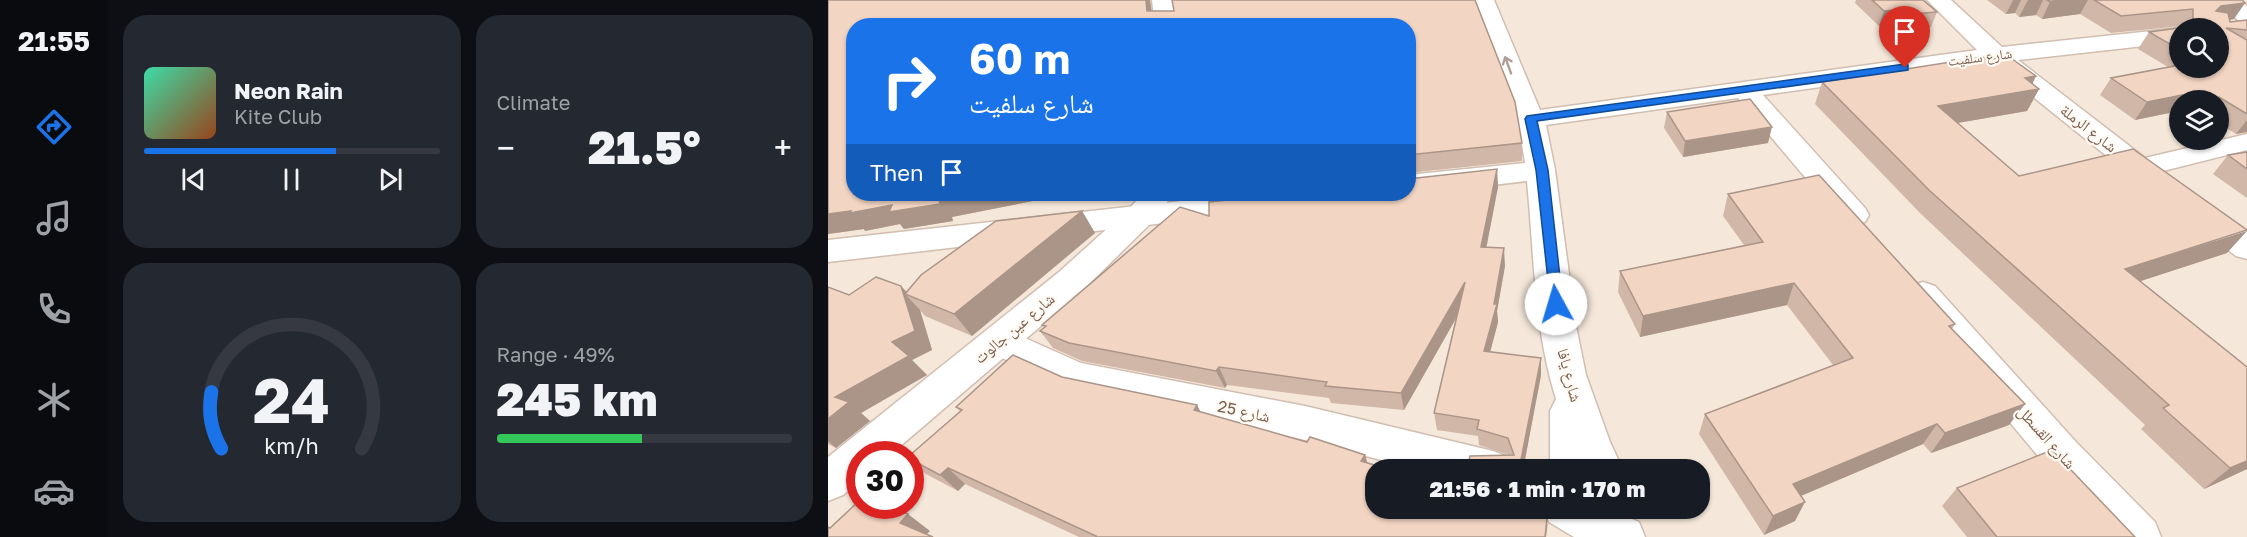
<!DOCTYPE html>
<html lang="en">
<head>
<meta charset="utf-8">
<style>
	body { margin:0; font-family:"Golos Text","Noto Naskh Arabic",sans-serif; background:#242831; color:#f1f3f6; height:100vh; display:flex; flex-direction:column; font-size:22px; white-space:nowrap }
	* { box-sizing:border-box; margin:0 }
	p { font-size:20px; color:#9ea1a6 }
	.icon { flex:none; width:33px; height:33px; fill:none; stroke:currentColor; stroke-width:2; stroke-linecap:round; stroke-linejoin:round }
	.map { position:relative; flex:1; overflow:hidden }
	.side { display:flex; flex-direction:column; gap:15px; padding:15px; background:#0d0f14; width:720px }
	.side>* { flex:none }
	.banner { position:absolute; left:18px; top:18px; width:570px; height:183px; border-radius:24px; box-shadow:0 2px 4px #0004; background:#1a73e8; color:#fff; overflow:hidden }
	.fabs { position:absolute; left:1341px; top:18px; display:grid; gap:12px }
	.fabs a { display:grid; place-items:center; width:60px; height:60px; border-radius:50%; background:#171b24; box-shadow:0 2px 4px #0004; font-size:30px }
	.speed { position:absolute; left:18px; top:441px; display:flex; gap:12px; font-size:30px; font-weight:700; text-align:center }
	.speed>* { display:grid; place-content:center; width:78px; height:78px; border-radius:50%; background:#171b24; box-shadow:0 2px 4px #0004; line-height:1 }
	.speed .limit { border:9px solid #d22; background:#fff; color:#111 }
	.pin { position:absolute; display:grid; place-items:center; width:51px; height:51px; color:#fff; margin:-62px -26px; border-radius:50% 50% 50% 0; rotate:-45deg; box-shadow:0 0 6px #0007 }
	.pin .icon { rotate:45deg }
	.me { position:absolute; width:66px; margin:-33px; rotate:354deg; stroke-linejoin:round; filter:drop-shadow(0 0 4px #0008) }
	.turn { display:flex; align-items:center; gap:21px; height:126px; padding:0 24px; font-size:27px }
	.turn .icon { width:78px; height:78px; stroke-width:2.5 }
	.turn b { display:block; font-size:42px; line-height:51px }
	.then { display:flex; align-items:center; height:57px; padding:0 24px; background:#0003; gap:12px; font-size:22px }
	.big { font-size:45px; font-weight:800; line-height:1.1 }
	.side .widget { flex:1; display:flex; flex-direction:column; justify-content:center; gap:9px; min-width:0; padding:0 21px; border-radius:24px; background:#242831 }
	.side .dial { align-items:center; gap:0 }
	.dial svg { height:156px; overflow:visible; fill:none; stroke:#363941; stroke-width:7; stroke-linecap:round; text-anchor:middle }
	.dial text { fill:#f1f3f6; stroke:none }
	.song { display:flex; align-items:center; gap:18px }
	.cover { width:72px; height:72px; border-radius:9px; background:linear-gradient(135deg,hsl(160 70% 55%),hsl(20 70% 35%)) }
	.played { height:6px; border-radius:3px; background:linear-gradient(90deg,#1a73e8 65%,#363941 65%) }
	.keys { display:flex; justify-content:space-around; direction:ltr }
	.heat { display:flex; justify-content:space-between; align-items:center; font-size:33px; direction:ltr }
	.charge { height:9px; border-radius:4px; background:linear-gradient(90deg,#34c759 49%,#363941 0) }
	.side .tiles { flex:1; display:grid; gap:15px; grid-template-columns:repeat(2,1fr) }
	.trip { position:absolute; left:537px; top:459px; width:345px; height:60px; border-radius:24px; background:#171b24; box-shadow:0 2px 4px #0004; font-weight:800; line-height:60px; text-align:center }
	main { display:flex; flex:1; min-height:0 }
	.dock { display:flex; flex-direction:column; width:108px; justify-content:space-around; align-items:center; background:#090b0e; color:#9ea1a6 }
	.dock .icon { width:42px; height:42px }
	.dock .selected { color:#1a73e8 }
	.dock b { font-size:27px; color:#f1f3f6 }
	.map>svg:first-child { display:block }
</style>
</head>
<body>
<main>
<nav class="dock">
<b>21:55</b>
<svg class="icon selected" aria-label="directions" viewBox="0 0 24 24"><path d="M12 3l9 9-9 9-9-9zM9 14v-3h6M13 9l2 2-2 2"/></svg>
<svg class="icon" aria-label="music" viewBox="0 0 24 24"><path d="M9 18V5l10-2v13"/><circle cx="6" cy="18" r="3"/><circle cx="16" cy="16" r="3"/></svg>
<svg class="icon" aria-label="phone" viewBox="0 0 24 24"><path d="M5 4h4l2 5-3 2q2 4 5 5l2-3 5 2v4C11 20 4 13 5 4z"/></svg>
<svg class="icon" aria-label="climate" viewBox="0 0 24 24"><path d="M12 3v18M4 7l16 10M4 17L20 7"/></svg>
<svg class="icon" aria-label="car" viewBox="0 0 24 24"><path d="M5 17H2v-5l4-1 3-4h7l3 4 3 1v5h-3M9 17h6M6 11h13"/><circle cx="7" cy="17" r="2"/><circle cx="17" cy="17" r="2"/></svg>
</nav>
<section class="side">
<div class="tiles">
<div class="widget">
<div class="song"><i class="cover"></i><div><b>Neon Rain</b><p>Kite Club</p></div></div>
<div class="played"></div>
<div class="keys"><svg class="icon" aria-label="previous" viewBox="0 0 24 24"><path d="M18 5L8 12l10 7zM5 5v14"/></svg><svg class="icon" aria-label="pause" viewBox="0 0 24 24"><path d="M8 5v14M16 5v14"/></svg><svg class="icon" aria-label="next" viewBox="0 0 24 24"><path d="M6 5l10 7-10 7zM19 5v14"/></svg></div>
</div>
<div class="widget"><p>Climate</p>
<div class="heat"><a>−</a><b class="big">21.5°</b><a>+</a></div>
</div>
<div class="widget dial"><svg viewBox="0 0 100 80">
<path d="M14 69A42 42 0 1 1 86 69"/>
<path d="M14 69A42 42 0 0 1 9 40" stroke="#1a73e8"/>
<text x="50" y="56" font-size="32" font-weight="700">24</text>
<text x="50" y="72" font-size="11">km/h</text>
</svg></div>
<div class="widget"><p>Range · 49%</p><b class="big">245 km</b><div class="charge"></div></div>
</div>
</section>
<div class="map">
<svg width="1419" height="537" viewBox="0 0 1419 537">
	<rect width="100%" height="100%" fill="#fdf6ec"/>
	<path fill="#f5e8da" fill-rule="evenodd" d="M 0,0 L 1419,0 L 1419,537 L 0,537 ZM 26,26 L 580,26 L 580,194 L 26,194 ZM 1352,28 L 1390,28 L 1390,68 L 1352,68 ZM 1352,100 L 1390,100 L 1390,140 L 1352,140 ZM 32,454 L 82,454 L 82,506 L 32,506 ZM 548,470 L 872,470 L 872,508 L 548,508 Z"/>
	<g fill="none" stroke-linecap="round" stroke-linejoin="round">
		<g stroke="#d1beb0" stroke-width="3">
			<g id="minor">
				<path d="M 644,0 L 666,0 L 712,110 L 1149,50 L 1099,0 L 1123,0 L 1174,47 L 1352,28 L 1354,28 L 1352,28 L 1352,42 L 1190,60 L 1317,158 L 1419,134 L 1419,150 L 1335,171 L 1341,179 L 1336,186 L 1326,188 L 1316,186 L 1163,63 L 935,95 L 1037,208 L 1041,215 L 1037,222 L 1026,225 L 1015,222 L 910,98 L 718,125 L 727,170 L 748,326 L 758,375 L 782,442 L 795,470 L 722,470 L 722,411 L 728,399 C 706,330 706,253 699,181 L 580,195 L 576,194 L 580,194 L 580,175 L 697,163 L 690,119 Z"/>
				<polygon points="1385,0 1411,0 1419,6 1419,23 1411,21"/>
				<polygon points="417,194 516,194 512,201 501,204 0,262 0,240"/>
				<polygon points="1374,205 1385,208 1419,232 1419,259 1408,256 1363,222 1359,215 1363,208"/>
				<polygon points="1095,282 1107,286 1248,442 1327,522 1333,537 1282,537 1220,468 1083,304 1078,295 1083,286"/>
				<polygon points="172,327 253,363 477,406 665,451 680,457 685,470 591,470 477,440 247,392 159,351 154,341 159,331"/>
				<polygon points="715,508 779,508 811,522 817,537 746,537 721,522"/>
			</g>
		</g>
		<g stroke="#d1beb0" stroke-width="3">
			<g id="tertiary">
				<polygon points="324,0 346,0 350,26 327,26"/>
				<polygon points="314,194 345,194 325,221 255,290 63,454 32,454 32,481 15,495 0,501 0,457 231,272 303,207"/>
			</g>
		</g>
		<use href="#minor" fill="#fff" fill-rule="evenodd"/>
		<use href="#tertiary" fill="#fff" fill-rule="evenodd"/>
	</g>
	<g fill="#d1b7a8" fill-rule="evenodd">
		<polygon points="0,0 322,0 324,11 346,11 344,0 647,0 687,102 694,143 694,161 580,173 580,26 26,26 26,194 240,194 124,217 125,221 76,229 72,224 37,231 36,229 0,234"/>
		<polygon points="1028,0 1095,0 1109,12 1103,27 1067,30 1061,25 1051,26 1027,3"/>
		<path d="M 1159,0 L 1414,0 L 1406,19 L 1402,20 L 1402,22 L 1419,20 L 1419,132 L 1408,134 L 1390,123 L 1390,100 L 1352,100 L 1352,120 L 1341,113 L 1307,120 L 1272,95 L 1283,78 L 1340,67 L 1310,49 L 1321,32 L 1354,28 L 1354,26 L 1283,33 L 1252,14 L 1214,19 L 1208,15 L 1191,17 L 1187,13 L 1178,14 ZM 1352,28 L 1390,68 L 1352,68 Z"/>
		<polygon points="1159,60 1208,76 1204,84 1211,89 1199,111 1130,123 1191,176 1399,253 1312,281 1419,469 1376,489 1313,429 1317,425 1092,213 987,104 994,82"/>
		<polygon points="839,112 940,143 855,157 836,128"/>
		<polygon points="1419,152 1419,198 1385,174 1400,155"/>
		<polygon points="669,169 670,187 658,247 677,266 669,311 670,322 662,352 713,375 695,470 681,455 651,445 650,436 609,430 606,413 628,318 576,410 503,403 501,398 399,385 397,388 254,361 225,348 212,331 216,327 214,325 381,216"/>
		<polygon points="900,194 1127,324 1124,329 1181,425 1103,453 1095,444 973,496 967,521 936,535 871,434 877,414 1005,365 959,305 812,337 790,292 792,271 916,245 895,216"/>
		<polygon points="254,211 267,233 144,336 97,316 92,310 104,350 84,360 99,375 33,413 42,421 8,448 0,444 0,287 21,295 73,286 79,292"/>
		<polygon points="234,377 372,412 479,442 537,455 539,463 720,524 718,537 251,537 137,484 130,491 98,474 82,460 82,455 132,411 128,407"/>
		<polygon points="1129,488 1307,537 1139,537 1114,506"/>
	</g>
	<g fill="#aa9588">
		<polygon points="318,0 322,0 325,26 319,11"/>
		<polygon points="1185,0 1193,0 1187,13 1178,14"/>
		<polygon points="1200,0 1215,0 1208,15 1191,17"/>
		<polygon points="1242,0 1260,0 1252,14 1214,19 1222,2"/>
		<polygon points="1417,3 1406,19 1382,23 1388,11 1393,6"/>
		<polygon points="1067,10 1061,25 1051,26 1056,11"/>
		<polygon points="1208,76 1201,91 1211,89 1199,111 1100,128 1110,106 1197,78"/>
		<polygon points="1354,95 1341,113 1307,120 1319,102"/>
		<polygon points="1391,97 1388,100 1372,100"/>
		<polygon points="1419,120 1419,132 1408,134"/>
		<polygon points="944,127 940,143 855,157 857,141"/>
		<polygon points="669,169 670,187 655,265 653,247"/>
		<polygon points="141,194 240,194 124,217 125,221 76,229 72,224 37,231 36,229 0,234 0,214 111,199"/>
		<polygon points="254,211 267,233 144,336 126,314"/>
		<polygon points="1419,231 1399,253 1279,292 1297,269"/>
		<polygon points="676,248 677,266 669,311 670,322 658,368 656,351 666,304"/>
		<polygon points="637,282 639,299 576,410 573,393"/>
		<polygon points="966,283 959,305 812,337 815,316"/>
		<polygon points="73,286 82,296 77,294 92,310 104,350 84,360 99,375 33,413 42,421 8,448 0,441 0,419 7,397 64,342"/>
		<polygon points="713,358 713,375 695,470 691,470"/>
		<polygon points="391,367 399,385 397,388 388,371"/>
		<polygon points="1197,404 1181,425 1103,453 1117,433"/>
		<polygon points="369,405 378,422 366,410"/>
		<polygon points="1109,424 1095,444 956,503 965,484"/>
		<polygon points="537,455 542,471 533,461"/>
		<polygon points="1419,461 1419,469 1376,489 1402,468"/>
		<polygon points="120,468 137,484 130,491 112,475"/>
		<polygon points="977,502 967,521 936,535 945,516"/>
		<polygon points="720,508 718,537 717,537"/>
		<polygon points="80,514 102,531 96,537 72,523"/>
	</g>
	<g fill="#f3d5c3" stroke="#aa9588" stroke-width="1.5">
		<polygon points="0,0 318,0 319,11 346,11 344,0 647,0 687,102 694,143 580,155 580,26 26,26 26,194 141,194 111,199 112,204 61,212 64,205 22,213 23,211 0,214"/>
		<polygon points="1044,0 1095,0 1109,12 1073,15 1067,10 1056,11"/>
		<polygon points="1219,0 1242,0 1222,2"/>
		<polygon points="1266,0 1414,0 1417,3 1393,6 1388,11 1400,13 1402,22 1419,20 1419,30 1398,28 1419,40 1419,114 1391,97 1372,100 1362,100 1354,95 1319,102 1283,78 1352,65 1352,68 1390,68 1390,28 1352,28 1352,50 1321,32 1365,26 1365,9 1293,16"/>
		<polygon points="1180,56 1208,76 1197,78 1211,89 1110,106 1191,176 1305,149 1419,230 1297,269 1419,367 1419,461 1402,468 1335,408 1341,405 1102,191 994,82 1155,57 1159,60"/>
		<polygon points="922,99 944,127 857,141 839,112"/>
		<polygon points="1419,152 1419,169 1400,155"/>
		<polygon points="669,169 653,247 676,248 666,304 669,304 656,351 713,358 691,470 639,470 642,456 686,455 680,438 649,429 651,420 606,413 637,282 573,393 497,386 499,382 391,367 388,371 241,343 212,331 218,326 214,325 352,207 381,216 381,202 453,194 580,194 580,179"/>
		<polygon points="991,175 1127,324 1121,326 1197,404 1117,433 1109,424 965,484 977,502 945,516 877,414 1025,358 966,283 815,316 792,271 935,242 900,194"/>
		<polygon points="254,211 126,314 77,294 93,275 168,221"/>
		<polygon points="48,277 73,286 87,331 64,342 81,356 7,397 21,402 0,419 0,287 21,295"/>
		<polygon points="185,355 234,377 369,405 366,410 479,442 482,437 537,455 533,461 563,470 548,470 548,508 720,508 717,537 267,537 268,536 120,468 112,475 82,459 82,455 134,410 128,407"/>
		<polygon points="1224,450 1307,537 1169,537 1129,488"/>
		<polygon points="593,466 632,470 592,470"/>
		<polygon points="32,500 32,506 61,506 80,514 72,523 105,537 0,537 0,527 2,528"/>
	</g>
	<defs><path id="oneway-shaft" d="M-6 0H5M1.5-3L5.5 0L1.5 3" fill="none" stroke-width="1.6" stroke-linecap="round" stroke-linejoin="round" transform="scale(1.5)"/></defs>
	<use stroke="#af9d94" href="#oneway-shaft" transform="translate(680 65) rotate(-110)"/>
	<polygon fill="#1a73e8" stroke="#114b97" stroke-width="1.5" points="1077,64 1080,65 1080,70 709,121 720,170 735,304 733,308 723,308 708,170 697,119 699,116"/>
	<g text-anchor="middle" stroke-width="4.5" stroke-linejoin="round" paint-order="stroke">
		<g font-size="14" fill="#7a5c4d" stroke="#fffaf3">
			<text transform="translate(1152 57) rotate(-7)" y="5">شارع سلفيت</text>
		</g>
		<g font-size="16" fill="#7a5c4d" stroke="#fffaf3">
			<text transform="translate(1261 128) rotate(38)" y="6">شارع الرملة</text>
			<text transform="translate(186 328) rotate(-40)" y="6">شارع عين جالوت</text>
			<text transform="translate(742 375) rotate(75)" y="6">شارع يافا</text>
			<text transform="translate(416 411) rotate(12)" y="6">شارع 25</text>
			<text transform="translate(1219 437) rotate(48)" y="6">شارع القسطل</text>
		</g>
	</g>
</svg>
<div class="fabs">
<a><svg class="icon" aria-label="search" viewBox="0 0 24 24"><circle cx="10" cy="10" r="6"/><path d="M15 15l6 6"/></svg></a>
<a><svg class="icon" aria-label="layers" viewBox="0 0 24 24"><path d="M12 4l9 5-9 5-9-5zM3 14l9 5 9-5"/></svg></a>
</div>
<div class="speed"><div class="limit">30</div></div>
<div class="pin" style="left:1077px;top:68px;background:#d93025"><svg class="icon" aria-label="arrive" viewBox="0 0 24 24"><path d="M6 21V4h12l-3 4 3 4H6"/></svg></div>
<svg class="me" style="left:728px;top:304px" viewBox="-20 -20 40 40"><circle r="19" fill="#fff"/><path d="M0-13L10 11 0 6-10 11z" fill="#1a73e8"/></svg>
<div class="trip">21:56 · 1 min · 170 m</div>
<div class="banner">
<div class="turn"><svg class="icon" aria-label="right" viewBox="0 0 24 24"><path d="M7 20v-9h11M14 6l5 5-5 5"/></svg><div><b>60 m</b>شارع سلفيت</div></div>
<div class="then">Then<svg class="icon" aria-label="arrive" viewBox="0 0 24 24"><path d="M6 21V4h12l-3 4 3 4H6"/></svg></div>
</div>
</div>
</main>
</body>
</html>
